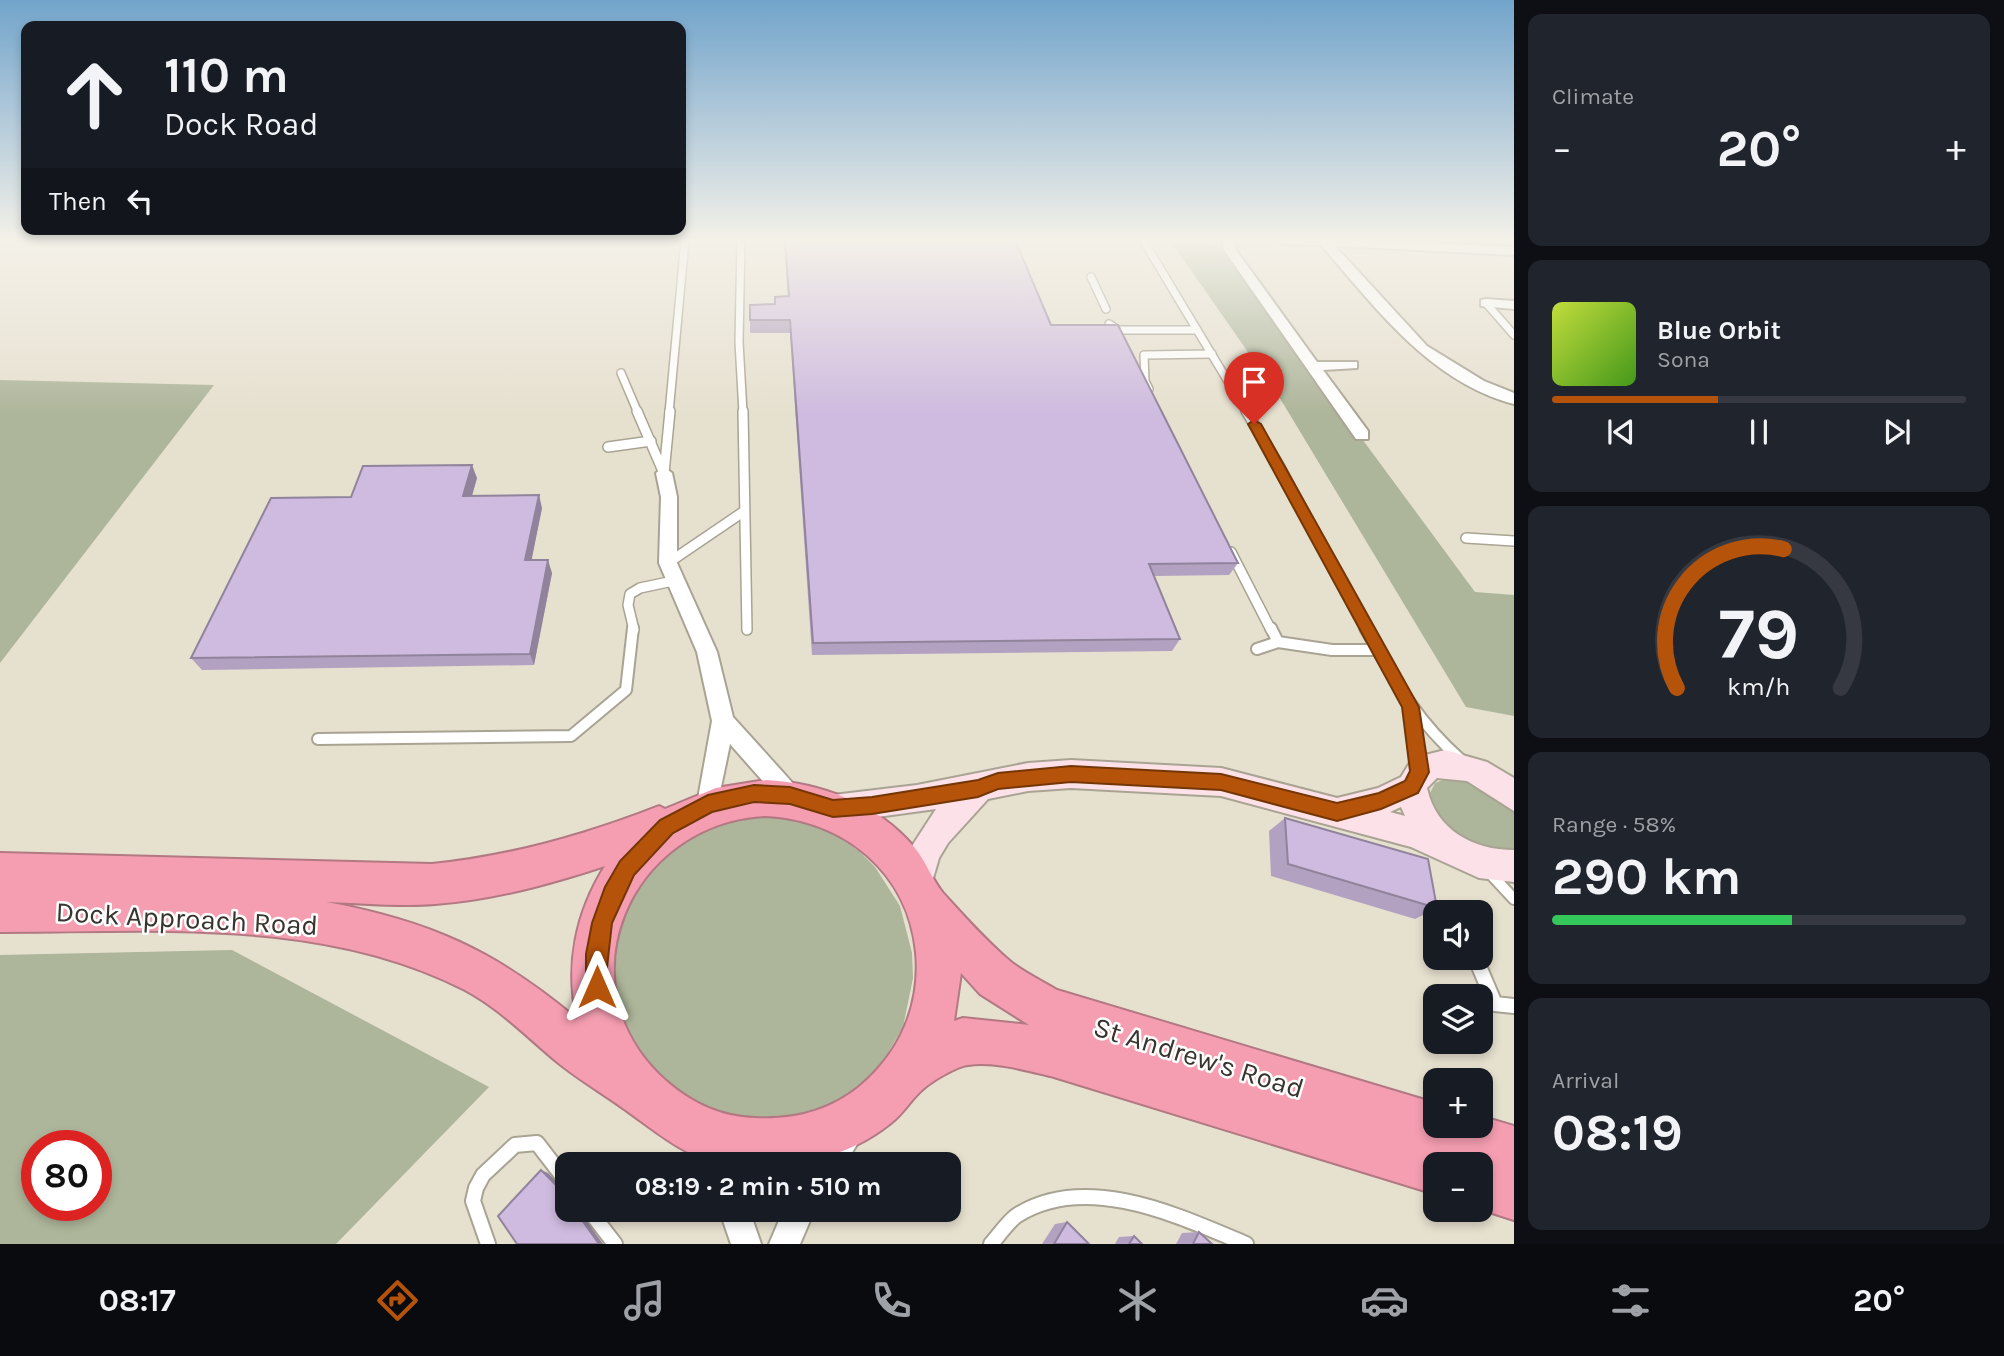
<!DOCTYPE html>
<html lang="en">
<head>
<meta charset="utf-8">
<style>
	body { margin:0; font-family:Karla,sans-serif; background:#20242c; color:#f1f3f6; height:100vh; display:flex; flex-direction:column; font-size:26px; white-space:nowrap }
	* { box-sizing:border-box; margin:0 }
	p { font-size:23px; color:#9ea1a6 }
	.icon { flex:none; width:38px; height:38px; fill:none; stroke:currentColor; stroke-width:2; stroke-linecap:round; stroke-linejoin:round }
	.map { position:relative; flex:1; overflow:hidden }
	.drawer { display:flex; flex-direction:column; gap:14px; padding:14px; background:#0d0f14; width:490px }
	.drawer>* { flex:none }
	.guide { position:absolute; left:21px; top:21px; width:665px; height:214px; border-radius:14px; box-shadow:0 4px 10px #0003; background:#171b24; color:#f1f3f6; overflow:hidden }
	.fabs { position:absolute; left:1423px; top:900px; display:grid; gap:14px }
	.fabs a { display:grid; place-items:center; width:70px; height:70px; border-radius:14px; background:#171b24; box-shadow:0 4px 10px #0003; font-size:35px }
	.speed { position:absolute; left:21px; top:1130px; display:flex; gap:14px; font-size:35px; font-weight:700; text-align:center }
	.speed>* { display:grid; place-content:center; width:91px; height:91px; border-radius:50%; background:#171b24; box-shadow:0 4px 10px #0003; line-height:1 }
	.speed .limit { border:10px solid #d22; background:#fff; color:#111 }
	.pin { position:absolute; display:grid; place-items:center; width:60px; height:60px; color:#fff; margin:-72px -30px; border-radius:50% 50% 50% 0; rotate:-45deg; box-shadow:0 0 7px #0007 }
	.pin .icon { rotate:45deg }
	.me { position:absolute; width:77px; margin:-38px; rotate:0deg; stroke-linejoin:round; filter:drop-shadow(0 0 5px #0008) }
	.turn { display:flex; align-items:center; gap:24px; height:147px; padding:0 28px; font-size:32px }
	.turn .icon { width:91px; height:91px; stroke-width:2.5 }
	.turn b { display:block; font-size:49px; line-height:60px }
	.then { display:flex; align-items:center; height:66px; padding:0 28px; background:#0003; gap:14px; font-size:26px }
	.big { font-size:52px; font-weight:700; line-height:1.1 }
	.drawer .card { flex:1; display:flex; flex-direction:column; justify-content:center; gap:10px; min-width:0; padding:0 24px; border-radius:14px; background:#20242c }
	.drawer .dial { align-items:center; gap:0 }
	.dial svg { height:182px; overflow:visible; fill:none; stroke:#363941; stroke-width:7; stroke-linecap:round; text-anchor:middle }
	.dial text { fill:#f1f3f6; stroke:none }
	.song { display:flex; align-items:center; gap:21px }
	.cover { width:84px; height:84px; border-radius:10px; background:linear-gradient(135deg,hsl(70 70% 55%),hsl(100 70% 35%)) }
	.played { height:7px; border-radius:4px; background:linear-gradient(90deg,#b45309 40%,#363941 40%) }
	.keys { display:flex; justify-content:space-around; direction:ltr }
	.heat { display:flex; justify-content:space-between; align-items:center; font-size:38px; direction:ltr }
	.charge { height:10px; border-radius:5px; background:linear-gradient(90deg,#34c759 58%,#363941 0) }
	.trip { position:absolute; left:555px; top:1152px; width:406px; height:70px; border-radius:14px; background:#171b24; box-shadow:0 4px 10px #0003; font-weight:700; line-height:70px; text-align:center }
	.menu { display:flex; height:112px; justify-content:space-around; align-items:center; background:#090b0e; color:#9ea1a6 }
	.menu .icon { width:49px; height:49px }
	.menu .active { color:#b45309 }
	.menu b { font-size:32px; color:#f1f3f6 }
	main { display:flex; flex:1; min-height:0 }
	.map>svg:first-child { display:block }
</style>
</head>
<body>
<main>
<div class="map">
<svg width="1514" height="1244" viewBox="0 0 1514 1244">
	<rect width="100%" height="100%" fill="#e6e0cf"/>
	<g fill="#adb59a" fill-rule="evenodd">
		<polygon points="1172,243 1219,245 1475,592 1514,595 1514,716 1466,707 1278,395"/>
		<polygon points="0,380 214,385 0,663"/>
		<path d="M 1451,777 C 1464,778 1509,799 1514,811 C 1514,821 1514,840 1514,851 L 1488,854 L 1441,827 L 1428,797 L 1435,783 Z"/>
		<polygon points="741,815 782,815 823,827 859,851 875,867 900,906 912,953 913,978 903,1027 877,1072 838,1107 762,1127 687,1105 633,1049 616,1000 613,975 619,927 638,885 683,838"/>
		<path d="M 232,950 L 489,1087 L 336,1244 L 0,1244 L 0,955 ZM 96,1146 L 96,1206 L 37,1206 L 37,1146 Z"/>
	</g>
	<g fill="none" stroke-linecap="round" stroke-linejoin="round">
		<g stroke="#a9a393" stroke-width="10">
			<g id="lane-far3">
				<polyline points="741,240 739,342 743,413"/>
				<polyline points="1143,240 1247,413"/>
				<polyline points="1091,277 1106,309"/>
				<polyline points="1486,303 1514,335"/>
				<polyline points="1109,324 1118,330 1197,330"/>
				<polyline points="621,373 638,413"/>
				<polyline points="1149,389 1145,381 1144,355 1212,354"/>
				<polyline points="669,413 685,240"/>
			</g>
		</g>
		<g stroke="#a9a393" stroke-width="12">
			<g id="lane-far2">
				<polyline points="637,411 662,469"/>
				<polyline points="743,411 747,630"/>
				<polyline points="1246,411 1280,467 1366,630"/>
				<polyline points="608,447 651,441"/>
				<polyline points="664,473 670,411"/>
				<polyline points="1466,538 1514,541"/>
				<polyline points="1231,552 1271,630"/>
				<polyline points="668,563 743,512"/>
				<polyline points="634,630 628,605 630,594 640,588 673,581"/>
			</g>
		</g>
		<g stroke="#a9a393" stroke-width="14">
			<g id="lane-far1">
				<polyline points="1271,628 1278,642 1332,650 1379,650"/>
				<path d="M 1365,628 C 1395,680 1414,718 1460,759"/>
				<polyline points="1257,649 1278,642"/>
				<polyline points="1411,711 1419,768"/>
				<polyline points="318,739 571,736 626,690 633,628"/>
				<polyline points="1488,871 1514,899"/>
			</g>
		</g>
		<g stroke="#a9a393" stroke-width="18">
			<g id="lane">
				<polyline points="1475,957 1495,1004 1514,1006"/>
				<polyline points="588,1209 615,1244"/>
				<polyline points="488,1244 473,1201 476,1188 483,1175 515,1145 537,1143 567,1182"/>
				<path d="M 991,1244 C 999,1235 1007,1223 1016,1216 C 1085,1171 1179,1216 1246,1244"/>
			</g>
		</g>
		<g stroke="#a9a393" stroke-width="4">
			<g id="street">
				<polygon points="1222,240 1234,240 1236,250 1317,362 1357,362 1357,368 1323,370 1368,431 1368,439 1356,439 1224,250"/>
				<path d="M 1278,240 L 1363,240 L 1514,247 L 1514,255 L 1335,246 L 1427,346 L 1484,381 L 1514,393 L 1514,404 C 1430,382 1375,307 1321,245 L 1284,244 Z"/>
				<polygon points="1486,299 1514,301 1514,309 1481,306 1481,300"/>
				<polygon points="664,467 672,473 677,497 677,563 717,652 733,717 798,789 801,796 798,803 790,806 782,803 730,744 716,811 708,814 700,811 697,804 712,721 697,652 659,563 661,497 656,473"/>
				<polygon points="850,1119 860,1123 864,1133 845,1164 812,1164 840,1123"/>
				<polygon points="719,1209 749,1209 761,1244 731,1244"/>
				<polygon points="784,1209 815,1209 800,1244 769,1244"/>
			</g>
		</g>
		<g stroke="#a9a393" stroke-width="4">
			<path id="secondary" d="M 1445,750 L 1487,762 L 1514,778 L 1514,811 L 1467,781 L 1437,778 L 1427,788 C 1436,830 1473,850 1514,850 L 1514,882 L 1479,878 L 1411,847 L 1221,796 L 1071,788 L 1028,791 L 988,799 L 948,843 L 939,858 L 927,899 L 915,904 L 903,899 L 899,888 L 912,846 L 936,809 L 833,823 L 822,819 L 818,809 L 822,799 L 833,795 L 917,785 L 1028,763 L 1071,760 L 1221,768 L 1337,798 L 1378,788 L 1401,777 L 1409,764 L 1421,756 ZM 1401,807 L 1405,816 L 1390,812 Z"/>
		</g>
		<g stroke="#b27983" stroke-width="4">
			<path id="highway" d="M 766,780 C 821,783 878,804 914,847 C 926,861 932,880 943,893 C 964,916 987,942 1011,962 C 1025,973 1042,981 1057,990 L 1435,1103 L 1435,1125 L 1480,1125 L 1480,1116 L 1514,1126 L 1514,1220 L 1480,1209 L 1480,1164 L 1465,1164 L 1469,1162 L 1456,1158 L 1458,1164 L 1435,1164 L 1435,1194 L 1054,1077 C 1028,1071 996,1061 968,1065 C 957,1066 932,1081 923,1089 C 911,1099 904,1113 891,1123 C 844,1161 787,1169 728,1164 C 689,1161 657,1132 627,1111 C 604,1094 579,1080 556,1061 C 527,1037 499,1008 465,990 C 322,917 156,932 0,932 L 0,853 L 432,864 C 511,856 585,835 659,806 L 665,809 L 716,788 ZM 766,816 C 844,820 908,872 916,952 C 921,1005 900,1053 859,1087 C 829,1111 794,1120 755,1118 C 720,1117 691,1103 665,1080 C 560,986 628,823 766,816 ZM 605,866 C 576,912 565,965 577,1019 C 496,951 430,921 326,902 C 362,903 399,907 435,904 C 493,900 550,884 605,866 ZM 961,973 L 980,994 L 1029,1025 L 963,1018 L 954,1021 Z"/>
		</g>
		<use href="#lane-far3" stroke="#fff" stroke-width="7"/>
		<use href="#lane-far2" stroke="#fff" stroke-width="9"/>
		<use href="#lane-far1" stroke="#fff" stroke-width="10"/>
		<use href="#lane" stroke="#fff" stroke-width="14"/>
		<use href="#street" fill="#fff" fill-rule="evenodd"/>
		<use href="#secondary" fill="#fce2e8" fill-rule="evenodd"/>
		<use href="#highway" fill="#f59eb1" fill-rule="evenodd"/>
	</g>
	<g fill="#b2a1c0">
		<polygon points="784,240 1015,240 1051,325 1238,563 1229,575 1154,576 1180,639 1172,651 812,655 790,333 750,333 750,305 775,304 788,297"/>
		<polygon points="477,478 472,496 542,508 531,560 552,573 534,665 202,670 191,658"/>
		<polygon points="1285,818 1437,908 1415,919 1271,876 1269,831"/>
		<polygon points="1067,1222 1089,1244 1042,1244 1055,1224"/>
		<polygon points="1199,1232 1212,1244 1176,1244 1182,1233"/>
		<polygon points="1134,1236 1142,1244 1115,1244 1119,1237"/>
	</g>
	<g fill="#91839c">
		<polygon points="472,465 477,478 468,509 463,496"/>
		<polygon points="539,495 542,508 529,573 525,560"/>
		<polygon points="548,560 552,573 534,665 530,654"/>
		<polygon points="541,1170 548,1173 567,1193 567,1199"/>
		<polygon points="574,1209 578,1209 603,1244 599,1244"/>
	</g>
	<g fill="#cfbbdf" stroke="#91839c" stroke-width="2">
		<polygon points="785,240 1015,240 1051,325 1118,325 1238,563 1149,564 1180,639 813,643 790,320 750,320 750,305 775,304 775,297 789,296"/>
		<polygon points="472,465 463,496 539,495 525,560 548,560 530,654 191,658 271,498 351,497 363,466"/>
		<polygon points="1285,818 1428,859 1437,908 1288,864"/>
		<polygon points="541,1170 560,1189 567,1199 567,1209 574,1209 599,1244 517,1244 498,1216"/>
		<polygon points="1067,1222 1089,1244 1054,1244"/>
		<polygon points="1199,1232 1212,1244 1193,1244"/>
		<polygon points="1134,1236 1142,1244 1129,1244"/>
	</g>
	<linearGradient id="sky" x2="0" y2="1"><stop stop-color="#72a4cb"/><stop offset="0.58" stop-color="#f4f1e9"/><stop offset="1" stop-color="#f4f1e9" stop-opacity="0"/></linearGradient>
	<rect width="1514" height="414" fill="url(#sky)"/>
	<polygon fill="#b45309" stroke="#753606" stroke-width="2" points="1254,420 1261,424 1419,707 1429,772 1418,793 1381,809 1337,821 1221,790 1071,782 998,789 978,797 872,814 833,817 790,804 754,802 712,812 673,833 634,875 612,923 604,994 597,997 589,994 586,987 586,954 592,923 605,887 620,861 660,820 708,795 754,785 790,787 833,800 872,797 978,780 998,773 1071,766 1221,774 1337,803 1379,793 1405,781 1410,771 1402,707 1248,424"/>
	<g text-anchor="middle" stroke-width="5" stroke-linejoin="round" paint-order="stroke">
		<g font-size="28" fill="#37352e" stroke="#fff">
			<text transform="translate(187 918) rotate(3)" y="10">Dock Approach Road</text>
			<text transform="translate(1199 1057) rotate(17)" y="10">St Andrew's Road</text>
		</g>
	</g>
</svg>
<div class="fabs">
<a><svg class="icon" aria-label="sound" viewBox="0 0 24 24"><path d="M4 9h4l5-4v14l-5-4H4zM17 9q2 3 0 6"/></svg></a>
<a><svg class="icon" aria-label="layers" viewBox="0 0 24 24"><path d="M12 4l9 5-9 5-9-5zM3 14l9 5 9-5"/></svg></a>
<a>+</a>
<a>−</a>
</div>
<div class="speed"><div class="limit">80</div></div>
<div class="pin" style="left:1254px;top:424px;background:#d93025"><svg class="icon" aria-label="arrive" viewBox="0 0 24 24"><path d="M6 21V4h12l-3 4 3 4H6"/></svg></div>
<svg class="me" style="left:597px;top:987px" viewBox="-20 -20 40 40"><path d="M0-17L14 15 0 8-14 15z" fill="#b45309" stroke="#fff" stroke-width="4"/></svg>
<div class="trip">08:19 · 2 min · 510 m</div>
<div class="guide">
<div class="turn"><svg class="icon" aria-label="ahead" viewBox="0 0 24 24"><path d="M12 20V5M6 11l6-6 6 6"/></svg><div><b>110 m</b>Dock Road</div></div>
<div class="then">Then<svg class="icon" aria-label="left" viewBox="0 0 24 24"><path d="M17 20v-9H6M10 6l-5 5 5 5"/></svg></div>
</div>
</div>
<section class="drawer">
<div class="card"><p>Climate</p>
<div class="heat"><a>−</a><b class="big">20°</b><a>+</a></div>
</div>
<div class="card">
<div class="song"><i class="cover"></i><div><b>Blue Orbit</b><p>Sona</p></div></div>
<div class="played"></div>
<div class="keys"><svg class="icon" aria-label="previous" viewBox="0 0 24 24"><path d="M18 5L8 12l10 7zM5 5v14"/></svg><svg class="icon" aria-label="pause" viewBox="0 0 24 24"><path d="M8 5v14M16 5v14"/></svg><svg class="icon" aria-label="next" viewBox="0 0 24 24"><path d="M6 5l10 7-10 7zM19 5v14"/></svg></div>
</div>
<div class="card dial"><svg viewBox="0 0 100 80">
<path d="M14 69A42 42 0 1 1 86 69"/>
<path d="M14 69A42 42 0 0 1 61 8" stroke="#b45309"/>
<text x="50" y="56" font-size="32" font-weight="700">79</text>
<text x="50" y="72" font-size="11">km/h</text>
</svg></div>
<div class="card"><p>Range · 58%</p><b class="big">290 km</b><div class="charge"></div></div>
<div class="card"><p>Arrival</p><b class="big">08:19</b></div>
</section>
</main>
<nav class="menu">
<b>08:17</b>
<svg class="icon active" aria-label="directions" viewBox="0 0 24 24"><path d="M12 3l9 9-9 9-9-9zM9 14v-3h6M13 9l2 2-2 2"/></svg>
<svg class="icon" aria-label="music" viewBox="0 0 24 24"><path d="M9 18V5l10-2v13"/><circle cx="6" cy="18" r="3"/><circle cx="16" cy="16" r="3"/></svg>
<svg class="icon" aria-label="phone" viewBox="0 0 24 24"><path d="M5 4h4l2 5-3 2q2 4 5 5l2-3 5 2v4C11 20 4 13 5 4z"/></svg>
<svg class="icon" aria-label="climate" viewBox="0 0 24 24"><path d="M12 3v18M4 7l16 10M4 17L20 7"/></svg>
<svg class="icon" aria-label="car" viewBox="0 0 24 24"><path d="M5 17H2v-5l4-1 3-4h7l3 4 3 1v5h-3M9 17h6M6 11h13"/><circle cx="7" cy="17" r="2"/><circle cx="17" cy="17" r="2"/></svg>
<svg class="icon" aria-label="filters" viewBox="0 0 24 24"><path d="M4 7h16M4 17h16"/><circle cx="9" cy="7" r="2"/><circle cx="15" cy="17" r="2"/></svg>
<b>20°</b>
</nav>
</body>
</html>
